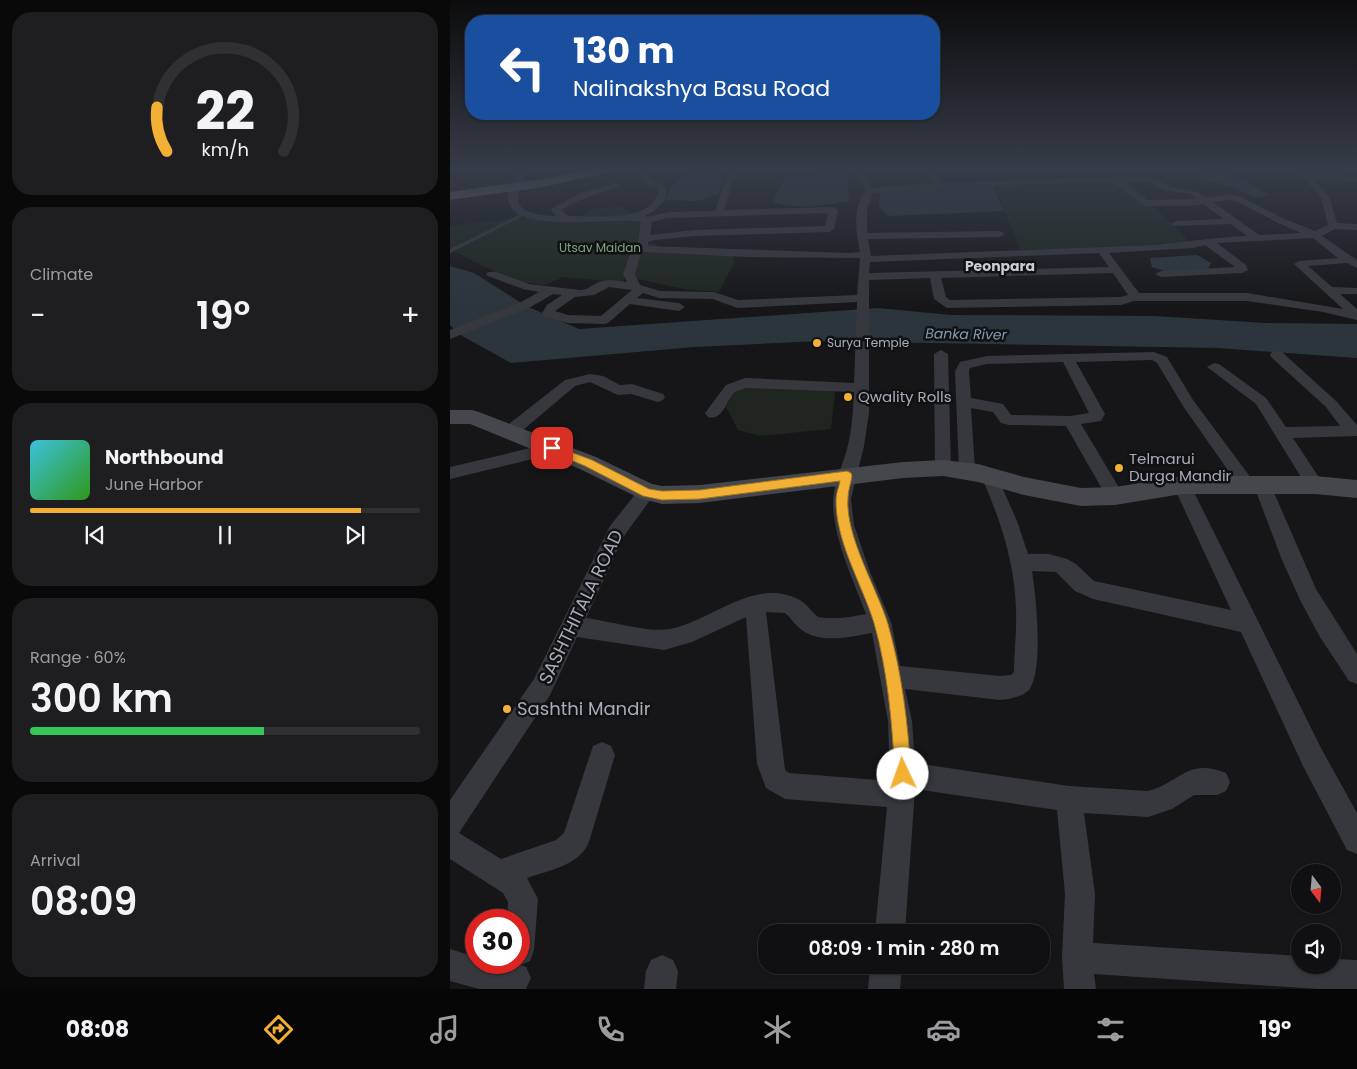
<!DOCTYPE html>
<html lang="en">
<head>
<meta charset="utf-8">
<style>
	body { margin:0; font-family:Poppins,sans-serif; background:#1e1e20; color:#f1f3f6; height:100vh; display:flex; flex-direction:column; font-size:19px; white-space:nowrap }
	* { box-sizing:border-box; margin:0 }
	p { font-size:16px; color:#9c9d9f }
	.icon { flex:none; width:28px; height:28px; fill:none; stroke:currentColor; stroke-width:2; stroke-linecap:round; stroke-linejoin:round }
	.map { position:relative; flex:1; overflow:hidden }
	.details { display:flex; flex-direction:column; gap:12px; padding:12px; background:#09090a; width:450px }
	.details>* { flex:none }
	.banner { position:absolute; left:15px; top:15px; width:475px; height:105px; border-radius:20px; box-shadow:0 1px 4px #0004,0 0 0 1px #303032; background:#1a4fa0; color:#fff; overflow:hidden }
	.needle { width:32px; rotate:164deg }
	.fabs { position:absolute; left:841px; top:864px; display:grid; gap:10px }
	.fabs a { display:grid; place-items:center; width:50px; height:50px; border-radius:50%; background:#101012; box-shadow:0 1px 4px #0004,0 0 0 1px #303032; font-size:25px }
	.speed { position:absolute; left:15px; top:909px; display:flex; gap:10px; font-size:25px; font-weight:700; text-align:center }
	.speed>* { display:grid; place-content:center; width:65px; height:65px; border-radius:50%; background:#101012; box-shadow:0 1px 4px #0004,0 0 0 1px #303032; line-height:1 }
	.speed .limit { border:8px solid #d22; background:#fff; color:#111 }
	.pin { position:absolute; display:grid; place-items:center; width:42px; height:42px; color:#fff; margin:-21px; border-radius:10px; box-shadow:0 2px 8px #0006 }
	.me { position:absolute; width:55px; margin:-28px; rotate:357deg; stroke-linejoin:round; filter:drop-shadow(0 0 4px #0008) }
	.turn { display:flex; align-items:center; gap:18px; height:105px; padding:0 25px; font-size:22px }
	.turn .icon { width:65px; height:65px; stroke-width:2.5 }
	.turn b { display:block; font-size:35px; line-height:42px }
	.big { font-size:38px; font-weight:600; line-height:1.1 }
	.details .card { flex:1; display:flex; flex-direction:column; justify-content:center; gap:8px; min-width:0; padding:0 18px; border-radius:20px; background:#1e1e20 }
	.details .dial { align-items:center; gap:0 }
	.dial svg { height:130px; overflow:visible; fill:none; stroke:#303032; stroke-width:7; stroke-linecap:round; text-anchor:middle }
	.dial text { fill:#f1f3f6; stroke:none }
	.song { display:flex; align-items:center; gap:15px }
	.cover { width:60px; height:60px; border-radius:8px; background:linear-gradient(135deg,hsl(190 70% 55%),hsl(110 70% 35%)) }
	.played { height:5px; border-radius:2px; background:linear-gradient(90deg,#f2b134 85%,#303032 85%) }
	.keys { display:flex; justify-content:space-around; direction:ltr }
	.heat { display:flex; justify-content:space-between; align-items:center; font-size:28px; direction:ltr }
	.charge { height:8px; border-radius:4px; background:linear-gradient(90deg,#34c759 60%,#303032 0) }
	.trip { position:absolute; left:308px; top:924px; width:292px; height:50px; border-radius:20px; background:#101012; box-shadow:0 1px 4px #0004,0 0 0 1px #303032; font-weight:600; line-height:50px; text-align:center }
	.tab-bar { display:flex; height:80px; justify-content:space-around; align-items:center; background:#060607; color:#9c9d9f }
	.tab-bar .icon { width:35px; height:35px }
	.tab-bar .selected { color:#f2b134 }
	.tab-bar b { font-size:22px; color:#f1f3f6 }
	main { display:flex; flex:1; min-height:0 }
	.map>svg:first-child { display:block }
</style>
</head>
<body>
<main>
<section class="details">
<div class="card dial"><svg viewBox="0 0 100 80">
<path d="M14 69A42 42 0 1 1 86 69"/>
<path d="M14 69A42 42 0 0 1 8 42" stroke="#f2b134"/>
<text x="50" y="56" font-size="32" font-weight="700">22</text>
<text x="50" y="72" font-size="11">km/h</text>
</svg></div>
<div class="card"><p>Climate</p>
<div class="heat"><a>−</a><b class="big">19°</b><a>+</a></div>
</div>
<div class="card">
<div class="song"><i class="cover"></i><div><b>Northbound</b><p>June Harbor</p></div></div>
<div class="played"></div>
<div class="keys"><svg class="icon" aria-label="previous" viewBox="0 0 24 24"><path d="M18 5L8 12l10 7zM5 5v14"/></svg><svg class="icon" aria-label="pause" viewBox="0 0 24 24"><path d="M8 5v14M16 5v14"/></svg><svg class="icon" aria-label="next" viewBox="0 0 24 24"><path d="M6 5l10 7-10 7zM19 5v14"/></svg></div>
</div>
<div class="card"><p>Range · 60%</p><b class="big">300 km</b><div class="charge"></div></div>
<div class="card"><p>Arrival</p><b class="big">08:09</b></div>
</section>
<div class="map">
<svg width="907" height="989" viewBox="0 0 907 989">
	<rect width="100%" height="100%" fill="#161618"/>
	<g fill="#1e261f">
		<polygon points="678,181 743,245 587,252 570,250 545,186"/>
		<polygon points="171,206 195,224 173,283 114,277 94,285 63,281 0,249 0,226 29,222 29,226 31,222 78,217 129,221 140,209"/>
		<polygon points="193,241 223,250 283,256 284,263 269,292 235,289 178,277"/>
		<polygon points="326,384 386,384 381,429 310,436 288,430 276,407 286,389"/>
	</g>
	<g fill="#2c353c">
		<polygon points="762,169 795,181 819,195 806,198 782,187 746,177"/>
		<path d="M 262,173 L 274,179 L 268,194 L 248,201 L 215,200 C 226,174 236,175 262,173 Z"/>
		<path d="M 397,175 L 399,201 C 376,205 346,210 323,202 L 335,176 Z"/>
		<polygon points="542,184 554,211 438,216 429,207 430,191"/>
		<polygon points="747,255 761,263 757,271 717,272 702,267 700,258"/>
		<polygon points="0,266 24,273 76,306 129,329 428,308 501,315 705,316 815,323 907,324 907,358 768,348 369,341 244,347 61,363 7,333 0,325"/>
	</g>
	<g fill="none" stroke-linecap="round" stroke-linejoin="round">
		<polygon fill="#37383d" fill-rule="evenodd" points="73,213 77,214 0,253 0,249"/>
		<g fill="#37383d" fill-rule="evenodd">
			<path d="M 72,169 L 79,170 L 69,189 L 68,203 C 75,215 94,215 106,216 L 101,210 L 103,208 L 131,193 L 166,183 L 170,186 L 130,200 L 111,210 L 118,216 C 141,216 208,223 208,189 L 196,185 L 191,179 L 194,169 L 202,169 L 199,179 L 215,186 C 220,201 207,210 195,216 L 197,217 L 218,212 L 265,211 L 274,184 L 284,169 L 293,169 L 282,184 L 274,210 L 383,207 L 388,210 L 384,229 L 379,232 L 244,236 L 205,240 L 198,242 L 198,246 L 399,253 L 410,252 C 406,233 402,207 416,191 L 405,171 L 328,171 L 324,169 L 424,169 L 413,171 L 423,188 L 483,183 L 474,169 L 482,169 L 491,183 L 700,176 C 707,178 712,182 718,185 C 733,192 740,186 757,198 L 780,194 L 792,197 L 834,219 L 865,231 L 878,225 L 871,197 L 845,169 L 854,169 L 859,174 L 889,174 L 907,177 L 907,183 L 889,180 L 864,180 L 879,196 L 887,223 L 907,224 L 907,230 L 885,229 L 872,236 L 907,260 L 907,268 L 897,263 L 858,266 L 882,287 L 907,288 L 907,294 L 890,294 L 907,309 L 907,320 L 873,312 L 797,301 L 684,301 L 671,305 L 497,308 L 484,299 L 480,278 L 419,280 L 419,413 L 414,446 L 401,499 L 404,525 L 420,572 L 441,622 L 450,666 L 550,676 L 561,675 L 564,672 C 564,651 567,630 566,610 C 565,563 550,518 531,476 L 533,471 L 539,470 L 545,471 L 547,476 L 567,521 L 578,554 L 599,554 L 617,559 L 626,564 L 644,581 L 781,610 L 723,485 L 726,480 L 732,478 L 738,480 L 871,748 L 907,813 L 907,854 L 897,850 L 853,766 L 791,632 L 643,599 L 625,591 L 606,572 L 582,571 C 586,595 594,670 579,690 C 572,697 559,699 550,700 L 455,689 L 462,721 L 465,763 L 619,786 L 698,791 C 729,783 738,757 776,773 L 780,782 L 776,791 L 767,795 L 744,795 L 722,809 L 698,817 L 634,813 L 645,894 L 643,943 L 850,956 L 850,965 L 882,965 L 882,959 L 907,960 L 907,989 L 868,989 L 644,974 L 646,989 L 614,989 L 612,957 L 615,894 L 607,810 L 465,789 L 455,932 L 425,932 L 437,807 L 335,799 L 316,788 L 307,764 L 296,617 L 242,642 L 214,650 L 127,637 L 100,695 L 9,833 L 51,859 L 106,840 L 114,833 L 143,746 L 152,742 L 161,746 L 165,755 L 139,842 C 129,866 99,870 77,878 L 88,899 L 84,950 L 80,961 L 71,965 L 76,967 L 81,978 L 76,989 L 29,989 L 0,981 L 0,949 L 26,957 L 26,962 L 69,962 L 69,920 L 57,920 L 58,902 L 53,893 L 0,859 L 0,800 L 84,679 L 160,526 L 191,487 L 197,485 L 203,487 L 206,492 L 174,536 L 136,618 C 160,621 198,633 220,629 C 261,621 304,577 348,599 C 356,603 361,611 368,617 C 384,620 401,617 416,614 C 403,579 383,539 383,501 C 383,486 393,464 397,449 C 402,431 403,411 404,392 L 296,388 C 293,389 288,390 285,392 C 276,401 273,421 258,417 L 255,413 L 276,385 L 295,378 L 404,383 L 407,302 L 287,308 L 263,299 L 209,298 L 193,293 L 187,298 L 229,303 L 235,307 L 229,311 L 180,304 L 158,323 L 154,324 L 117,323 L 94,316 L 92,313 L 97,305 L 112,295 L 103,294 L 79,308 L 0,339 L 0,330 L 71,302 L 89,292 L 73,289 L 38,276 L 36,274 L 38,272 L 46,272 L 79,284 L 130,290 C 137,290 139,287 145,284 C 155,278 166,281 177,282 L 173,274 L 180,255 L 187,248 L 191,222 C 167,216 57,237 58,197 C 58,187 67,177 72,169 ZM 662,182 L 695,206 L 739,206 L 753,204 L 774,219 L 726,221 L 721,224 L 723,226 L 781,224 L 797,236 C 766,237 737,242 706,245 L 421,256 L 418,239 L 550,237 L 555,234 L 550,231 L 417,233 L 417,208 L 423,193 L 519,186 ZM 673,182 L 700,182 L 714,190 L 740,194 L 747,199 L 697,200 ZM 780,200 L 786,201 L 828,223 L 851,233 L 809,235 L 763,202 ZM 378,213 L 375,226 L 244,230 L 200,235 L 202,222 L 218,218 ZM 863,238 L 888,258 L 849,261 L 844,264 L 893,309 L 797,293 L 689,293 L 659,253 L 743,248 L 755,245 L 785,267 L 711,271 L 705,274 L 711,277 L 792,273 L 798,270 L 796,265 L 767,243 ZM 194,252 L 297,257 L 410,258 L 407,295 L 288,300 L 264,292 L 210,291 L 190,285 L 185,274 L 190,256 ZM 649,253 L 659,267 L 419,273 L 420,262 ZM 663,273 L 678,295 L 670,297 L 500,300 L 496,297 L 491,278 ZM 159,287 L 182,290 L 151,316 L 118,315 L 105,311 L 125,297 L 144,295 ZM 316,612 L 335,613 C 341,618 345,625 352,630 C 371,644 399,637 422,633 L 438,721 L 440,781 L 339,773 L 335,770 Z"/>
			<polygon points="491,350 498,354 501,468 499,472 493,474 487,472 485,468 484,354"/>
			<polygon points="827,351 832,352 886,401 907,425 907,436 843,438 874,485 871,490 865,492 859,490 806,404 757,367 764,363 769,364 816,398 836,427 890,426 876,407 822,358 820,355 822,352"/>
			<path d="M 704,352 L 717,357 L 743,400 L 804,482 L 806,479 L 812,477 L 818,479 L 866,589 L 907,654 L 907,684 L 899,681 L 870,637 L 851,602 L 832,560 L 804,486 L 797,491 L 791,489 L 733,406 L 707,363 L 702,360 L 626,362 L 655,414 L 651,421 L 631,424 L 674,496 L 671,501 L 665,503 L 659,501 L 616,426 L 559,425 L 551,423 L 543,412 L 521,408 L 525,471 L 523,475 L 517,477 L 511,475 L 509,471 L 505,371 L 510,362 L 537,356 ZM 613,362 L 639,413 L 620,416 L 561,415 L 553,404 L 521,398 L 519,371 L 520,368 L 537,364 Z"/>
			<polygon points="140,374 153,376 170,385 182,384 213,394 215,397 213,400 208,402 181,394 168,395 140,382 125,386 66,436 60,437 54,436 52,432 54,428 115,380"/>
			<polygon points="102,443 108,445 110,449 108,453 0,479 0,467"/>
			<polygon points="212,955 223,960 228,971 226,989 194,989 196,971 201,960"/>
			<polygon points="420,965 452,965 450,989 418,989"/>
		</g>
		<polygon fill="#45474d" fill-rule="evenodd" points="0,410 22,410 29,412 146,457 202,484 212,486 250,485 453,462 493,460 528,464 574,477 631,488 665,487 732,476 865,476 907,480 907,498 865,494 732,494 665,505 631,506 574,495 528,482 493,476 453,478 250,503 212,504 189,498 130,469 20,424 0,424"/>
		<polygon fill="#63666e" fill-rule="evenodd" points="138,169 162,169 161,172 93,187 0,200 0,192 93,179"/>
	</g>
	<linearGradient id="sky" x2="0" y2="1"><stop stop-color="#0c0c0d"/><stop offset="0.55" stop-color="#363c48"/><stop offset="1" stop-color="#363c48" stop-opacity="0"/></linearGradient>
	<rect width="907" height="308" fill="url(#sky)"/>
	<path fill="#f2b134" stroke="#9d7322" d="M 102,445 L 142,460 L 199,489 L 212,491 L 250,490 L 397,471 L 401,473 L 402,476 C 401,483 398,491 398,498 C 395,536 427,588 438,624 C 452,673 458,723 461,774 L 459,780 L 453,782 L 447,780 L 445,774 C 442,724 438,672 424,623 C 412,584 385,541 386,499 C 386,493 389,487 390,481 L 250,499 L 212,500 L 193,496 L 135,466 L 99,451 L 97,448 L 99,446 Z"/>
	<g fill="#f2b134" stroke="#111113" stroke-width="2">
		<circle cx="367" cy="343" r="5"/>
		<circle cx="398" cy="397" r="5"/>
		<circle cx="669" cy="468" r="5"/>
		<circle cx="57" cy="709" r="5"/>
	</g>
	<g text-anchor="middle" stroke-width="5" stroke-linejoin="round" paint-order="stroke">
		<g font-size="12" fill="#7fa381" stroke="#111113">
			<text x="150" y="252">Utsav Maidan</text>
		</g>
		<g font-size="12" fill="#a8adb8" stroke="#111113" text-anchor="start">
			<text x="377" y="347">Surya Temple</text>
		</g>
		<g font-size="14" font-weight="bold" fill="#c9ccd4" stroke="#111113">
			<text x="550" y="271">Peonpara</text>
		</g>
		<g font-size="14" font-style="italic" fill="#7f9bb3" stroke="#111113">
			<text transform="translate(516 334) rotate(1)" y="5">Banka River</text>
		</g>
		<g font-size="15" fill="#a8adb8" stroke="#111113" text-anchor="start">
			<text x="408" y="402">Qwality Rolls</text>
			<text x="679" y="464">Telmarui<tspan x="679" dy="17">Durga Mandir</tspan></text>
		</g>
		<g font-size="18" fill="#a8adb8" stroke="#111113">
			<text transform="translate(131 607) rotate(-64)" y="6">SASHTHITALA ROAD</text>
		</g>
		<g font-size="18" fill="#a8adb8" stroke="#111113" text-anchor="start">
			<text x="67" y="715">Sashthi Mandir</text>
		</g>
	</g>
</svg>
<div class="fabs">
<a><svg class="needle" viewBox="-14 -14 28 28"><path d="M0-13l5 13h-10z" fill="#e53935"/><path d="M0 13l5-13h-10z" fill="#9c9d9f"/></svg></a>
<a><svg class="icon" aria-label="sound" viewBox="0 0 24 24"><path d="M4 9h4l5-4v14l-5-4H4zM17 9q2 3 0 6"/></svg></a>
</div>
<div class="speed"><div class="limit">30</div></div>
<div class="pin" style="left:102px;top:448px;background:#d93025"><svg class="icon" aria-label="arrive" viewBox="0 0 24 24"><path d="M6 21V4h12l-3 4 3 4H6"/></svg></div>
<svg class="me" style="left:453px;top:774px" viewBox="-20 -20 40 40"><circle r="19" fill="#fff"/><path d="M0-13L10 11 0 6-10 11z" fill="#f2b134"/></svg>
<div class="trip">08:09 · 1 min · 280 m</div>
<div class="banner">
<div class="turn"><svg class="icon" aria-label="left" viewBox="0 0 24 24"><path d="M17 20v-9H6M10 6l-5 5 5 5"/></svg><div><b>130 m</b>Nalinakshya Basu Road</div></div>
</div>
</div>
</main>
<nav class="tab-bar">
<b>08:08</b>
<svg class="icon selected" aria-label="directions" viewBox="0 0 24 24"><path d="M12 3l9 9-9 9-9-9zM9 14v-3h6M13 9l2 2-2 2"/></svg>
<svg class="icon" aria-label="music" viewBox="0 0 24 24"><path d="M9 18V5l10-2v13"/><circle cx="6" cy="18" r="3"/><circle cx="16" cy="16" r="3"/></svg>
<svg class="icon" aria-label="phone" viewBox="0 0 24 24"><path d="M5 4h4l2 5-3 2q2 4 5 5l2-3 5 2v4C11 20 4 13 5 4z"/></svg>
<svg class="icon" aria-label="climate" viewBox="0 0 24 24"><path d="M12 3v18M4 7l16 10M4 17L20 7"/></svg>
<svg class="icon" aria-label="car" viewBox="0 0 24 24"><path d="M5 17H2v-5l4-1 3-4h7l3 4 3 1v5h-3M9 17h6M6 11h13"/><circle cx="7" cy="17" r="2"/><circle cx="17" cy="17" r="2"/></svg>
<svg class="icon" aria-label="filters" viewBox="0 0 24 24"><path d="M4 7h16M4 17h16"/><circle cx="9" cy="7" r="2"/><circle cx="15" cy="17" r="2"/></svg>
<b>19°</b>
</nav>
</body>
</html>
